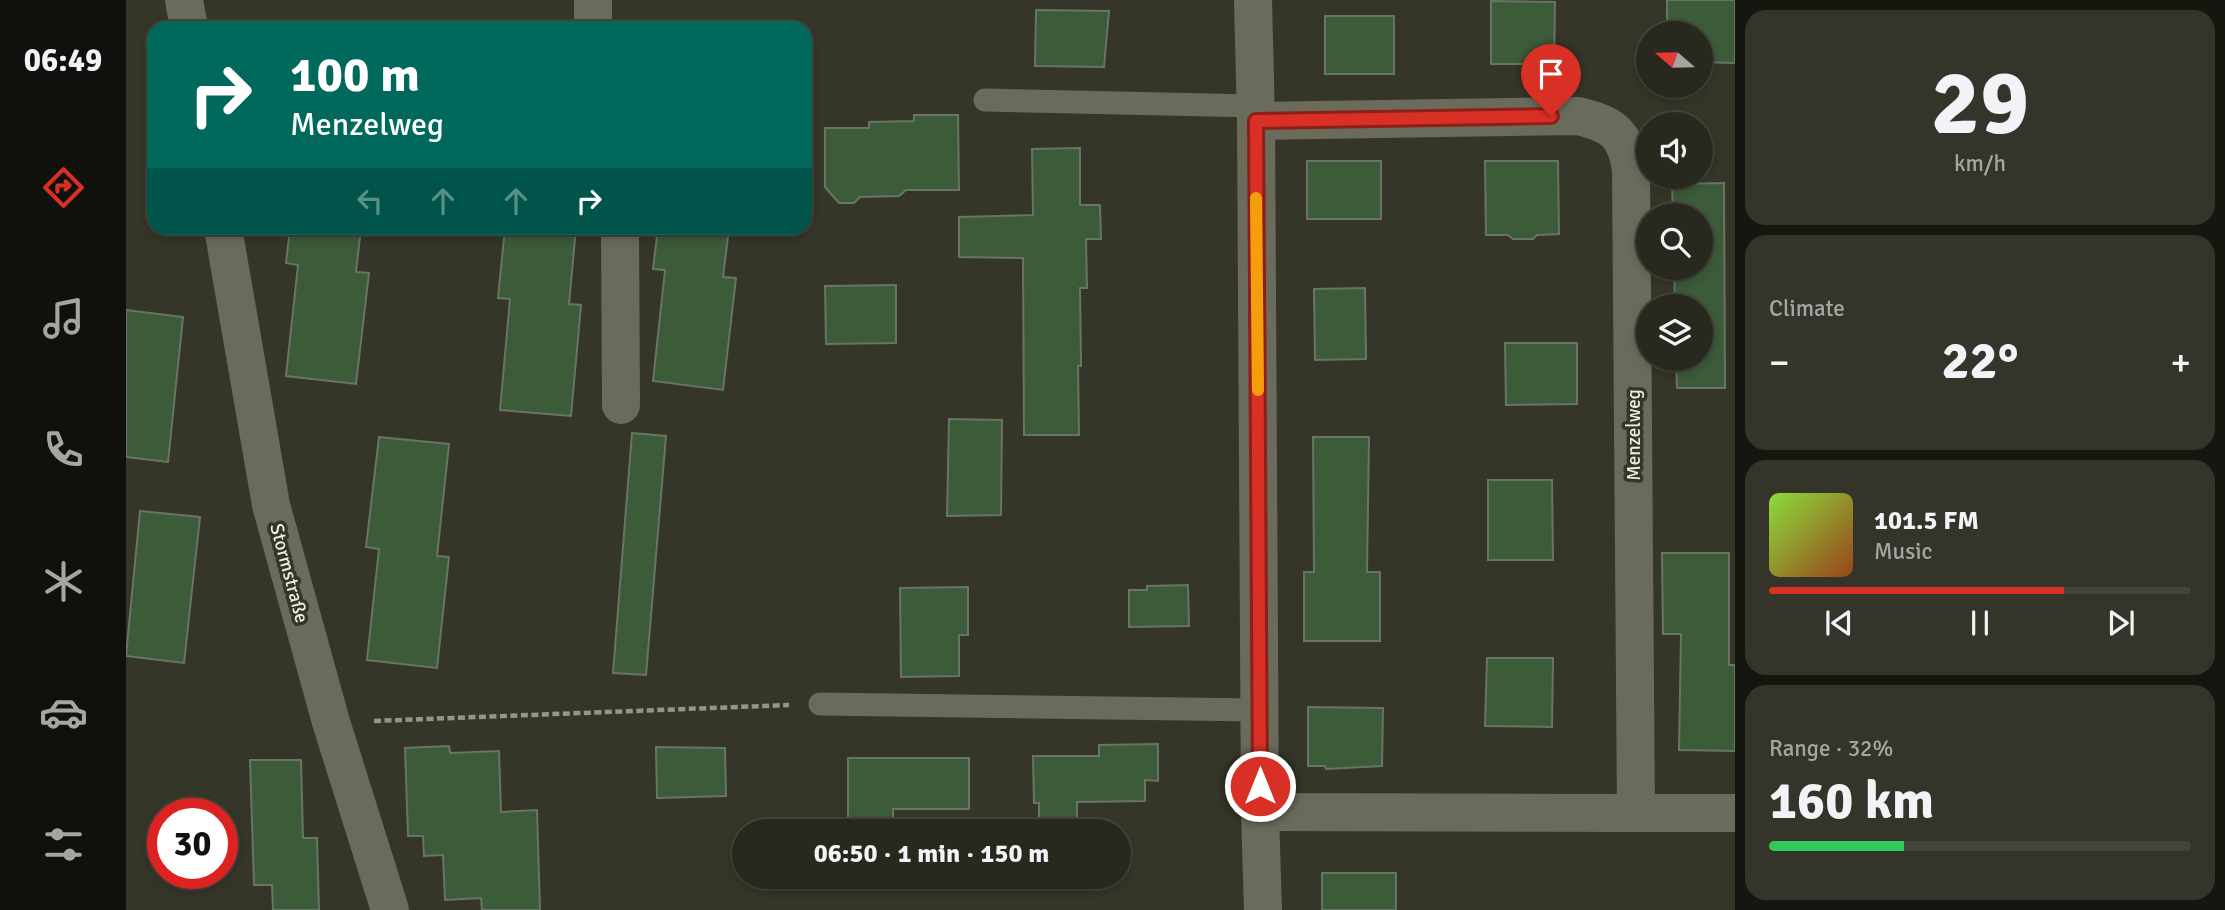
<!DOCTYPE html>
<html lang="en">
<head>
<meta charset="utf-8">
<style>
	body { margin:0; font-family:Signika,sans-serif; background:#34342b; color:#f1f3f6; height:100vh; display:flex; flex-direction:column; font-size:26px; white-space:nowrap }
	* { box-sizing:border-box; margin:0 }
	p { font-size:23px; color:#a5a6a4 }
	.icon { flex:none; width:38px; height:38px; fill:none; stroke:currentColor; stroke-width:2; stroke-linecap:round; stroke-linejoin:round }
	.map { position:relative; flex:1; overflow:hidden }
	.details { display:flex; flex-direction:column; gap:10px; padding:10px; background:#161610; width:490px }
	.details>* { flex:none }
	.guide { position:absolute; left:21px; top:21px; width:665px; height:214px; border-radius:21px; box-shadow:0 4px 10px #0003,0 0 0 2px #44443c; background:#00695c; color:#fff; overflow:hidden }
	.needle { width:46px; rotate:290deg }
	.buttons { position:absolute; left:1510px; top:21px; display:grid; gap:14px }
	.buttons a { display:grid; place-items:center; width:77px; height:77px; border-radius:50%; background:#28281e; box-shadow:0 4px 10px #0003,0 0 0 2px #44443c; font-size:35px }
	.speed { position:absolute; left:21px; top:798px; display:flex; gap:14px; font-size:35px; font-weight:700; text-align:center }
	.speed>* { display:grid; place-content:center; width:91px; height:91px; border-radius:50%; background:#28281e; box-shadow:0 4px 10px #0003,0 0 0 2px #44443c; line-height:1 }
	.speed .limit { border:10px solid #d22; background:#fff; color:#111 }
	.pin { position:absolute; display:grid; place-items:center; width:60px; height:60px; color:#fff; margin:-72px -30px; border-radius:50% 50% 50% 0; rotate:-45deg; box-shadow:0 0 7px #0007 }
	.pin .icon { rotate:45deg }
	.me { position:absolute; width:77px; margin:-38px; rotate:0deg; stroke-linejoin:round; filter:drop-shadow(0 0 5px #0008) }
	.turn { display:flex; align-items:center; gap:24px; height:147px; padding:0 28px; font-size:32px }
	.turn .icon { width:91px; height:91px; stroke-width:2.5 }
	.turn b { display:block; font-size:49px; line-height:60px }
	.lanes { display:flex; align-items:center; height:66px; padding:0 28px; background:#0003; justify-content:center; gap:35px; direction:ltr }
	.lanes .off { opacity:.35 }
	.big { font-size:52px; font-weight:700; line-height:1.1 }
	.details .tile { flex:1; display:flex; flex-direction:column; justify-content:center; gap:10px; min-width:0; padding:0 24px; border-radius:21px; background:#34342b }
	.details .dial { align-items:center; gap:0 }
	.dial b { font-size:91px; line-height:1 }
	.song { display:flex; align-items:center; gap:21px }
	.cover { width:84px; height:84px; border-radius:10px; background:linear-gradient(135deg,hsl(90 70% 55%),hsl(20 70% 35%)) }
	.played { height:7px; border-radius:4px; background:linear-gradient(90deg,#d93025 70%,#44443c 70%) }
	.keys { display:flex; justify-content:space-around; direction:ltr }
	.heat { display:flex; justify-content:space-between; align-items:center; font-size:38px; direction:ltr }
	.charge { height:10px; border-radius:5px; background:linear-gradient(90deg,#34c759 32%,#44443c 0) }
	.trip { position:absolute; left:606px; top:819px; width:399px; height:70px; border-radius:35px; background:#28281e; box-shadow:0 4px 10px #0003,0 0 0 2px #44443c; font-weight:700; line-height:70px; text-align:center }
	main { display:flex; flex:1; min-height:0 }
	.tab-bar { display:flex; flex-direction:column; width:126px; justify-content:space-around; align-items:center; background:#10100c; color:#a5a6a4 }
	.tab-bar .icon { width:49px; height:49px }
	.tab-bar .on { color:#d93025 }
	.tab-bar b { font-size:32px; color:#f1f3f6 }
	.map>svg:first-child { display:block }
</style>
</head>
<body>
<main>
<nav class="tab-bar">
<b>06:49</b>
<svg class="icon on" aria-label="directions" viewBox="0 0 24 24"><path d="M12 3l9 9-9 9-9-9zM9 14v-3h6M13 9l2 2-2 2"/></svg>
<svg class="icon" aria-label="music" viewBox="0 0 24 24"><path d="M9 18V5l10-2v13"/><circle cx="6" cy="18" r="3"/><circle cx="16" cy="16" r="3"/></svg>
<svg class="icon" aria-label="phone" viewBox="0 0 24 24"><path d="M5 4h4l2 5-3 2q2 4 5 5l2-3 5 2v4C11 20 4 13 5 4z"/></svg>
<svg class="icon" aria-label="climate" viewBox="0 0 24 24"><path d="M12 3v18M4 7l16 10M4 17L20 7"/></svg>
<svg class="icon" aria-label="car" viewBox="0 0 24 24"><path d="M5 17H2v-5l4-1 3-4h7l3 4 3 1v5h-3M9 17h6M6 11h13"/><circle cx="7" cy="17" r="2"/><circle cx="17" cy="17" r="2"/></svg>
<svg class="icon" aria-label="filters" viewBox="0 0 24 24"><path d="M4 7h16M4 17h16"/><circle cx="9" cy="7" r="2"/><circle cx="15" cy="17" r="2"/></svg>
</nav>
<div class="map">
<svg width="1609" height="910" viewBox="0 0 1609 910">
	<rect width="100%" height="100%" fill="#353628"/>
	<g fill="#3c5b39" stroke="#687467" stroke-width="2">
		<polygon points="1541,0 1609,0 1609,63 1575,62 1575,33 1541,33"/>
		<polygon points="1365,1 1429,2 1428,64 1365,64"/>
		<polygon points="910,10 983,11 978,67 909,66"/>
		<rect x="1199" y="16" width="69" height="58"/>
		<polygon points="788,115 832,115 833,190 780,190 773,196 734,197 728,203 713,203 699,187 699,128 743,128 743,122 788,121"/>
		<polygon points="954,148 954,205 974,205 975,239 960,239 961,288 954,288 955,366 952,366 953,435 898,435 897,258 833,257 833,217 907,215 906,149"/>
		<rect x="1181" y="161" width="74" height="58"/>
		<polygon points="1359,161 1432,161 1433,234 1411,235 1407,239 1387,239 1382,235 1360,235"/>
		<polygon points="1598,183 1599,388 1551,388 1550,359 1575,359 1575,306 1549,306 1548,268 1575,268 1575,215 1547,215 1546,184"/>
		<polygon points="164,228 235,228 230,272 243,273 230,384 160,376 172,265 160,263"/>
		<polygon points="379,228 450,228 443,304 455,305 445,416 374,410 384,299 372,298"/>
		<polygon points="532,228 603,228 597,277 610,278 597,390 527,381 539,270 527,269"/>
		<polygon points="770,285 770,343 700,344 699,286"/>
		<polygon points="1239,288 1240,359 1189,360 1188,289"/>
		<polygon points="0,310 57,317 42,462 0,457"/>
		<polygon points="1379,343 1451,343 1451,404 1380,405"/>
		<polygon points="823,419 876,420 875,515 821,516"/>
		<polygon points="506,433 540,436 520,675 487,673"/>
		<polygon points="253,437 323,444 311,556 323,557 311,668 241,660 253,549 240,547"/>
		<polygon points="1187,437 1243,437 1241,572 1254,572 1254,641 1178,641 1178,572 1188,572"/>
		<polygon points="1362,480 1426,480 1427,560 1362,560"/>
		<polygon points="14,511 74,517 58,663 0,656"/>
		<polygon points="1536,553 1603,553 1603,665 1609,665 1609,751 1553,750 1555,634 1537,634"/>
		<polygon points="1062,585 1063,626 1003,627 1003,590 1021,590 1021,586"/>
		<polygon points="842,587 842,635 833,635 833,676 775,677 774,588"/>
		<polygon points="1361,658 1427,658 1426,727 1359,726"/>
		<polygon points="1182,707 1257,708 1256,766 1200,769 1199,766 1182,766"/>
		<polygon points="1032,744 1032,781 1019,780 1019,801 951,802 951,831 913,831 913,803 908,803 907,756 973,756 973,745"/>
		<polygon points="323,746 324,753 373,751 375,812 411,810 414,910 356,910 355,898 319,900 317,855 298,856 297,836 282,836 279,748"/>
		<polygon points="530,747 599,748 600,796 531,798"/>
		<polygon points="722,758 843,758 843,809 767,809 767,831 722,831"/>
		<polygon points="124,760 175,760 177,838 191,838 193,910 147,910 146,885 128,885"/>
		<rect x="1196" y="873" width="74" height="37"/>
	</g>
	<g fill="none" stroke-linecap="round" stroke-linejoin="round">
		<polyline stroke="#95968b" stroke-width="4.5" stroke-dasharray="7 3.5" stroke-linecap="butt" points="248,721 663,705"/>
		<g stroke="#6a6b5b" stroke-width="23">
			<polyline points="859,100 1130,106"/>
			<polyline points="694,704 1133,710"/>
		</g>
		<g stroke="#6a6b5b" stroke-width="38">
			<polyline points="58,0 63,28"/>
			<polyline points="1127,0 1130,121 1134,812 1137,910"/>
			<polyline points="467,28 467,0"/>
			<path d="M 1130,121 L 1452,116 C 1486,124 1500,133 1505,170 L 1510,813 L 1134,812"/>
			<polyline points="97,228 145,505 205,722 264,910"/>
			<polyline points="494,228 495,405"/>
			<polyline points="1510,813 1609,813"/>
		</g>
	</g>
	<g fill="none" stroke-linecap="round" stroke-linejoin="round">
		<g stroke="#8d1f18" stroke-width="18">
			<polyline id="route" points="1134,786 1130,121 1425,116"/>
		</g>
		<use href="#route" stroke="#d93025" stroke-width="12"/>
		<polyline stroke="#f59e0b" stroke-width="12" points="1130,198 1132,390"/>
	</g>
	<g text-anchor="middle" stroke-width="7" stroke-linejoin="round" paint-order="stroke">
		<g font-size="19" fill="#ecede4" stroke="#353628">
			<text transform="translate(1507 435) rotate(-90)" y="7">Menzelweg</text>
			<text transform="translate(164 573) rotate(75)" y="7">Stormstraße</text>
		</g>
	</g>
</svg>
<div class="buttons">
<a><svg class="needle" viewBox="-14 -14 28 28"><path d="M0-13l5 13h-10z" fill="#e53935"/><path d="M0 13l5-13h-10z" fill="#a5a6a4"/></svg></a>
<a><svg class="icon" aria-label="sound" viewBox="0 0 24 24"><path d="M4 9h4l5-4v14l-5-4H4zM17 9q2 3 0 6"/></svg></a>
<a><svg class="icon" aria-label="search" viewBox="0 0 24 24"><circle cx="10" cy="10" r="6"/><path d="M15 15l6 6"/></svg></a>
<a><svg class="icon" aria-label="layers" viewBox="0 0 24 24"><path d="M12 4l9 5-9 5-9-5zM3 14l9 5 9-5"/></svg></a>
</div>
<div class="speed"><div class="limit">30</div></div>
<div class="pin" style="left:1425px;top:116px;background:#d93025"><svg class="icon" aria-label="arrive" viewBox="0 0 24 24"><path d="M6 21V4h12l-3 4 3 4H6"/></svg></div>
<svg class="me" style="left:1134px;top:786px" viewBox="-20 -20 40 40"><circle r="17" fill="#d93025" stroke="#fff" stroke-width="3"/><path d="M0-11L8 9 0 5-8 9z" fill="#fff"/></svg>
<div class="trip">06:50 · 1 min · 150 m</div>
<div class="guide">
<div class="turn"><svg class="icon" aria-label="right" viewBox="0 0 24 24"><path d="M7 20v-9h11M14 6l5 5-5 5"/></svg><div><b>100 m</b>Menzelweg</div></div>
<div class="lanes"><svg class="icon off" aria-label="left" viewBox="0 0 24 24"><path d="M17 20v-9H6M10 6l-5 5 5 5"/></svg><svg class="icon off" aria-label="ahead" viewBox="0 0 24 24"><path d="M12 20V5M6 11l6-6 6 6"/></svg><svg class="icon off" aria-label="ahead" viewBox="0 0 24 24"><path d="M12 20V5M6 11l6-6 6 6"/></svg><svg class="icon" aria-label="right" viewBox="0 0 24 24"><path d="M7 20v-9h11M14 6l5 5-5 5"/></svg></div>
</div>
</div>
<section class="details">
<div class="tile dial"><b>29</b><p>km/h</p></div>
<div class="tile"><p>Climate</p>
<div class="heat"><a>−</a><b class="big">22°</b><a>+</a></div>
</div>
<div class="tile">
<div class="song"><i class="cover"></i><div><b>101.5 FM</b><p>Music</p></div></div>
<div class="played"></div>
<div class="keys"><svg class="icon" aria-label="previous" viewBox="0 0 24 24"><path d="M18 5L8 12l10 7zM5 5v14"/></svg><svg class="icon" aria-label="pause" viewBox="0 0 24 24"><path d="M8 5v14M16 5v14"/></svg><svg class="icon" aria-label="next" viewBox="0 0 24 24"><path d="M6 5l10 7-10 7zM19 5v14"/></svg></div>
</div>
<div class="tile"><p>Range · 32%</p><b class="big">160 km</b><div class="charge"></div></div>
</section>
</main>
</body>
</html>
